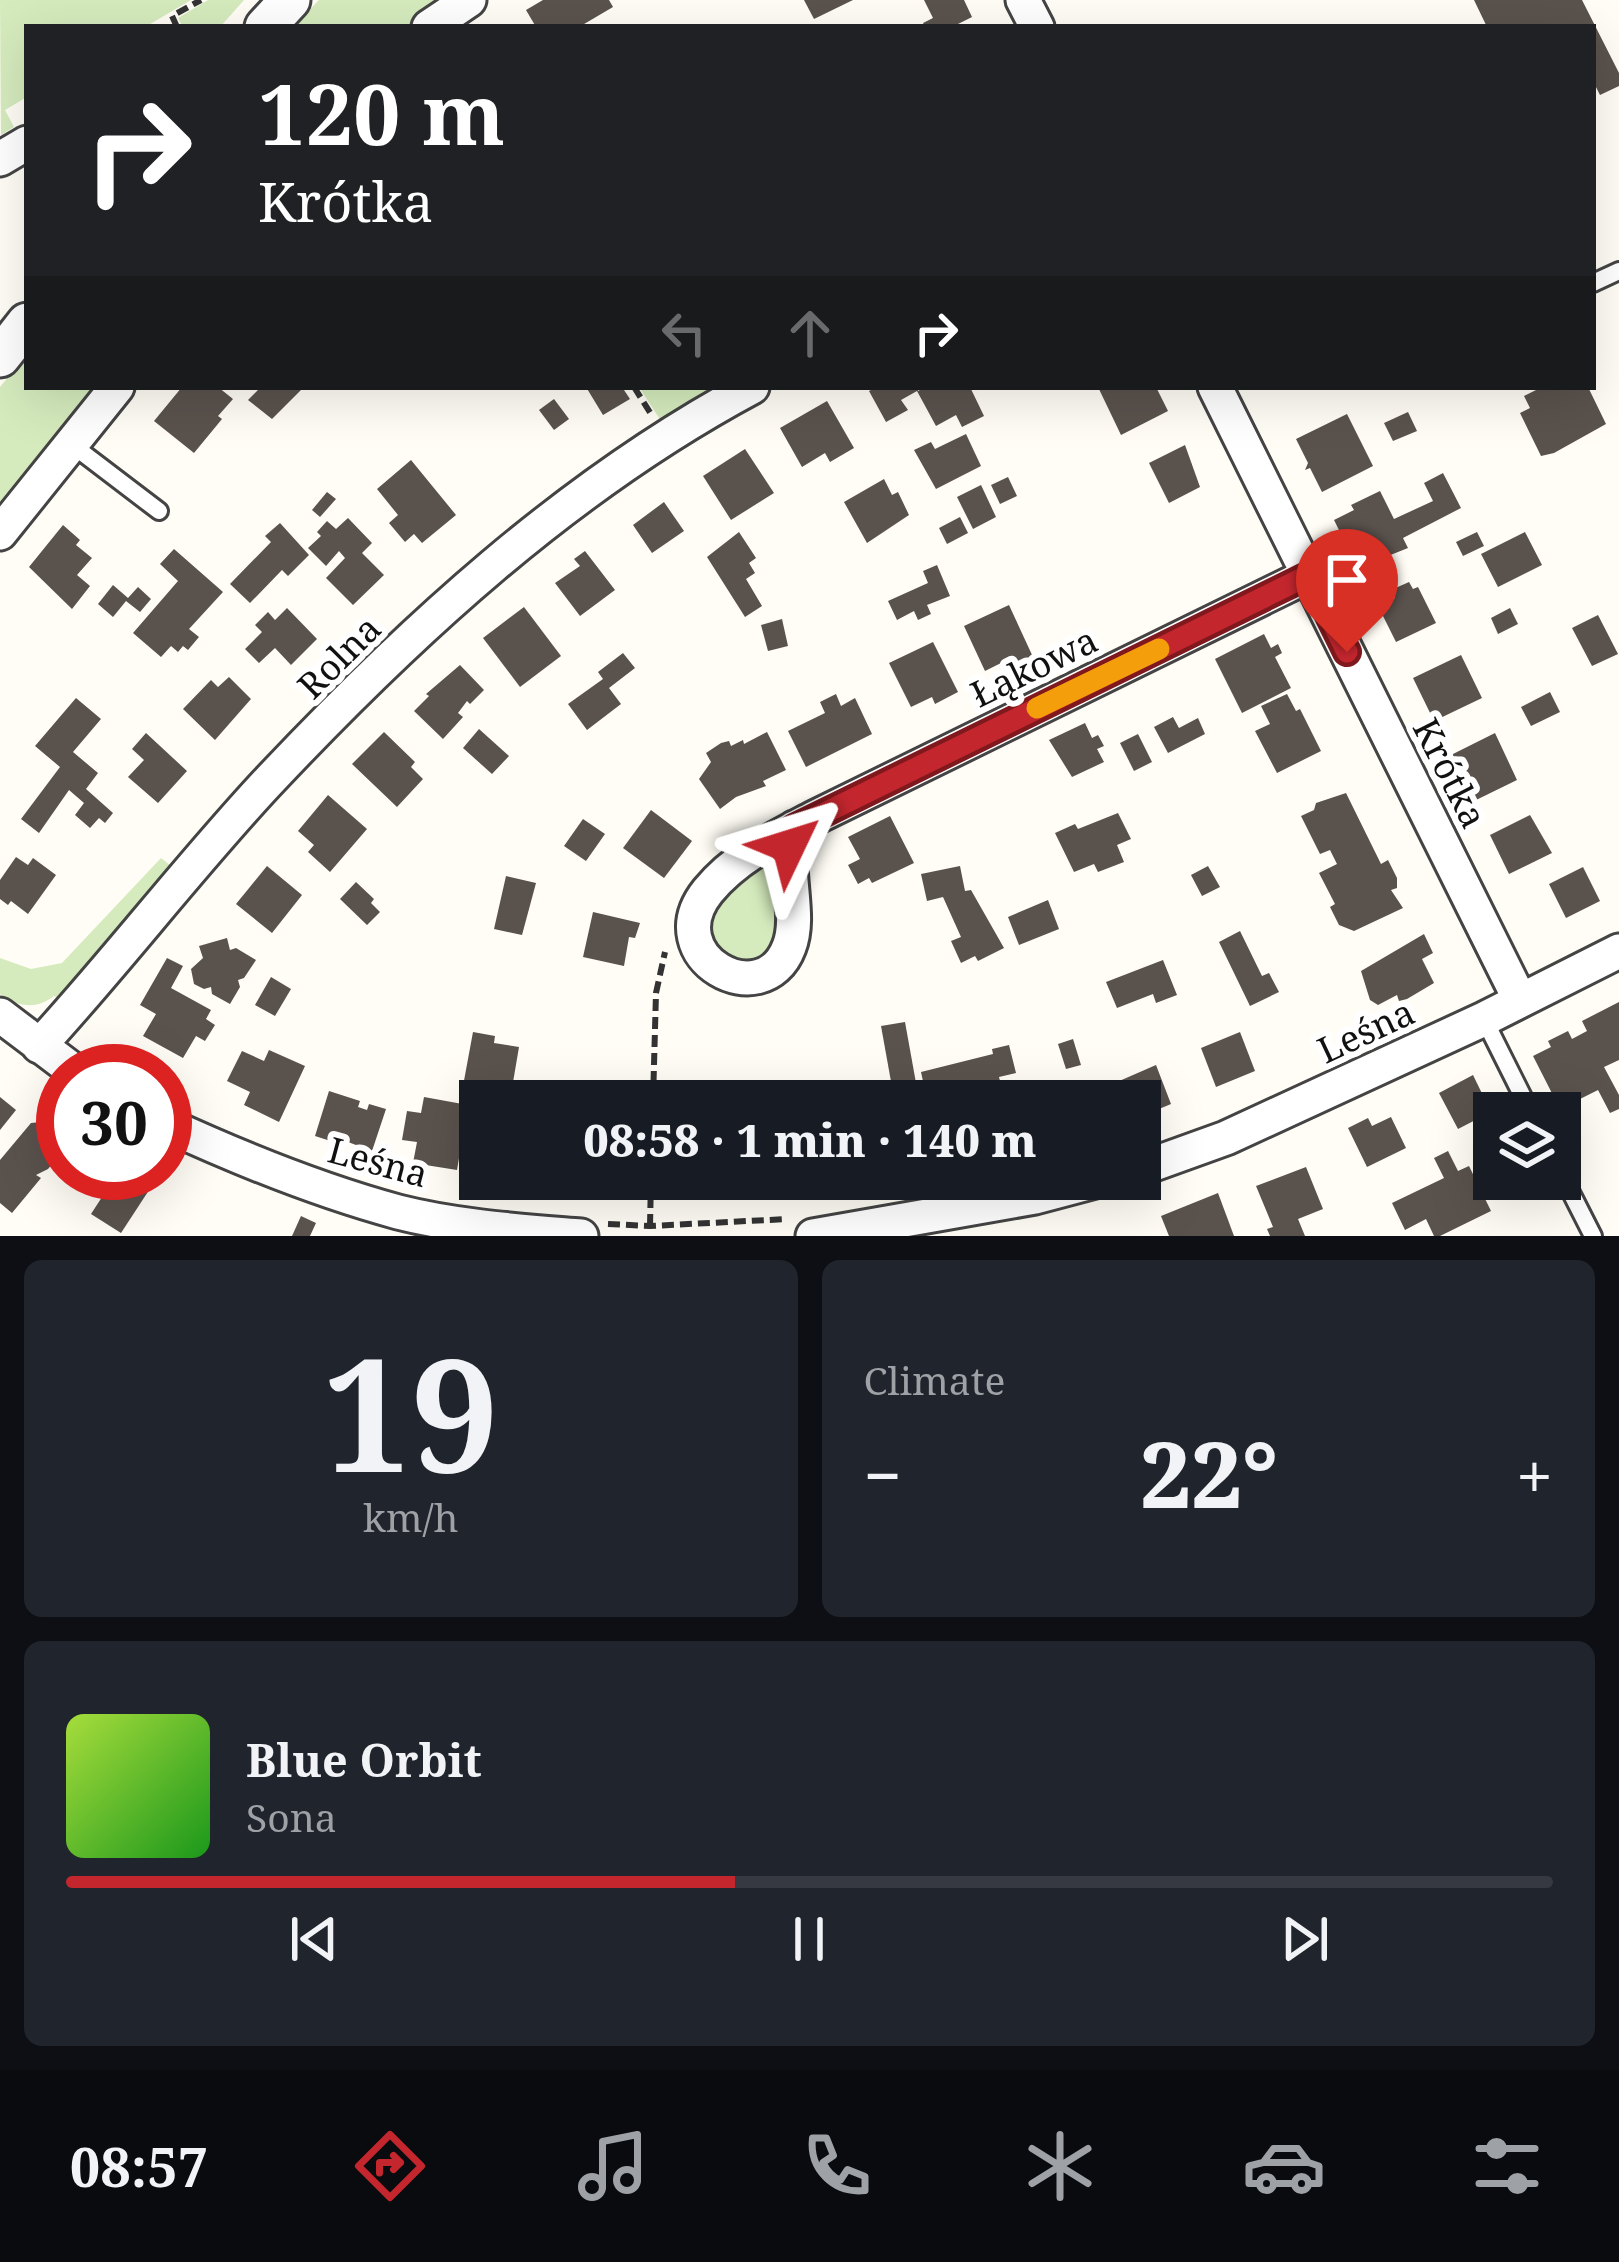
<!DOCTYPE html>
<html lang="en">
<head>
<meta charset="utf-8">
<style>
	body { margin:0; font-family:"Noto Serif",serif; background:#20242c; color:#f1f3f6; height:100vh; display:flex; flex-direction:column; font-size:45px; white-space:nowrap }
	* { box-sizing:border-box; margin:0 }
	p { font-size:39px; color:#9ea1a6 }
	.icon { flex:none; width:66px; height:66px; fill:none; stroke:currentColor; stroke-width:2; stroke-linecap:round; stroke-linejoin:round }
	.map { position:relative; height:1236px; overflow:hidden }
	.side { display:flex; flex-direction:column; gap:24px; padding:24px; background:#0d0f14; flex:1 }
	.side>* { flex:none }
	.banner { position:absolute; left:24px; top:24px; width:1572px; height:366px; border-radius:0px; box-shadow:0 12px 48px #0002; background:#202124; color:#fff; overflow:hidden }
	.tools { position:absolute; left:1473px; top:1092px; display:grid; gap:24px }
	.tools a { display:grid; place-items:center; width:108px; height:108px; border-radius:0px; background:#171b24; box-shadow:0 12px 48px #0002; font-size:60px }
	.speed { position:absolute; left:36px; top:1044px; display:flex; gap:24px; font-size:60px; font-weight:700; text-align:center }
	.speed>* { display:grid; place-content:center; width:156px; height:156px; border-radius:50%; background:#171b24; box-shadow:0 12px 48px #0002; line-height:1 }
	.speed .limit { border:18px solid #d22; background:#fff; color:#111 }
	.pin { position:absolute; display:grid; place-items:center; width:102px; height:102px; color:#fff; margin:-123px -51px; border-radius:50% 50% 50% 0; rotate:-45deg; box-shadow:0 0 12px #0007 }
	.pin .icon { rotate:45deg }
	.me { position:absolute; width:132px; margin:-66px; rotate:49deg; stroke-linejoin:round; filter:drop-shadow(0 0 9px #0008) }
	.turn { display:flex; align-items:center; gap:42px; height:252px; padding:0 36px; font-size:54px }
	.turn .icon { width:156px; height:156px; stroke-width:2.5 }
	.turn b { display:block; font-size:84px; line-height:102px }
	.lanes { display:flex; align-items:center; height:114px; padding:0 36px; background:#0003; justify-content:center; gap:60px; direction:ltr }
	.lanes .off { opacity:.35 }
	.big { font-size:90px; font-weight:800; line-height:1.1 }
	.side .tile { flex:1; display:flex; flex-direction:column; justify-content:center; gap:18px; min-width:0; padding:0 42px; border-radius:18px; background:#20242c }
	.side .dial { align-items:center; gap:0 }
	.dial b { font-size:156px; line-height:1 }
	.song { display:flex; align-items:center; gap:36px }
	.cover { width:144px; height:144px; border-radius:18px; background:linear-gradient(135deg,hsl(80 70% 55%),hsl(120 70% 35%)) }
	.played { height:12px; border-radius:6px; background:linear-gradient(90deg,#c4262e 45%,#363941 45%) }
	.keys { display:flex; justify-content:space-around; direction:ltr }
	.heat { display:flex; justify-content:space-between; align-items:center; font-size:66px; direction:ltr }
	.side .tiles { flex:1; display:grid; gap:24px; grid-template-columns:1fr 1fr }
	.tile:last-child { grid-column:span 2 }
	.trip { position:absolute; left:459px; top:1080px; width:702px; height:120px; border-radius:0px; background:#171b24; box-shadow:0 12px 48px #0002; font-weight:800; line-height:120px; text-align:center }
	.menu { display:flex; height:192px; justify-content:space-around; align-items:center; background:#090b0e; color:#9ea1a6 }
	.menu .icon { width:84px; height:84px }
	.menu .current { color:#c4262e }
	.menu b { font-size:54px; color:#f1f3f6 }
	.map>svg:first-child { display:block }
</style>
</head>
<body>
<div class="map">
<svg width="1619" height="1236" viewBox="0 0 1619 1236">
	<rect width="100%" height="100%" fill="#fffdf5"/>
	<g fill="#d5ebbd">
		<polygon points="0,0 191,0 145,27 27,27 27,97 5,110 14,127 1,135"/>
		<polygon points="208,0 244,0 220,27 183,27 178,18"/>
		<polygon points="319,0 444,0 408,27 293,27"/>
		<polygon points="27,354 27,387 102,387 0,513 0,387"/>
		<polygon points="639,387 724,387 663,424"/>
		<path d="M 161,858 L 175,869 L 61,1000 L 54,996 C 36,1010 18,1007 0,994 L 0,958 L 31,969 L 62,963 Z"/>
		<polygon points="768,858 773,866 778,938 762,958 738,963 714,949 707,921 718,900"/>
	</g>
	<g fill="#5a524d">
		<polygon points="543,0 609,0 613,7 579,27 536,27 526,10"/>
		<polygon points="804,0 853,0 814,19"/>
		<polygon points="924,0 964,0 972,17 952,27 925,27 923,23 933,18"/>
		<polygon points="1474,0 1582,0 1619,73 1619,86 1600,95 1593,81 1593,27 1487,27"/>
		<polygon points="182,387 218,387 233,399 218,416 222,419 194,453 154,421"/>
		<polygon points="261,387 304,387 272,419 248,400"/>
		<polygon points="586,387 622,387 630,399 603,415"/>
		<polygon points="877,387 918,387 918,391 925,387 970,387 984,416 962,427 956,415 936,426 917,391 901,400 908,410 886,422 869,391"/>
		<polygon points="1098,387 1156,387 1168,411 1121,435"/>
		<polygon points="1542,387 1588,387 1606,424 1554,453 1541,456 1520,413 1530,408 1524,396"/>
		<polygon points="554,399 569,419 554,430 539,410"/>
		<polygon points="827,401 854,448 830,462 825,453 802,467 780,428"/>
		<polygon points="1408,412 1417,431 1393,441 1384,423"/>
		<polygon points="1347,414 1373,466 1322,492 1310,468 1305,470 1308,463 1296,439"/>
		<polygon points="966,434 981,466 936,489 914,450 931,442 935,449"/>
		<polygon points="1185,445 1200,487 1169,503 1149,463"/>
		<polygon points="745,449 774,493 731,520 703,476"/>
		<polygon points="411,460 456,515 422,543 414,534 405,542 389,523 398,515 377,489"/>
		<polygon points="1443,473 1461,508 1403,538 1408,548 1358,568 1334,520 1354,510 1351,505 1380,491 1394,519 1433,501 1424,483"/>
		<polygon points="1008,477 1017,496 1000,504 991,485"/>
		<polygon points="884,479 892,495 898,492 909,515 867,543 844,502"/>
		<polygon points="981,485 996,517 973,529 957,497"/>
		<polygon points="327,492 336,499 320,517 312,510"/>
		<polygon points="664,502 684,531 652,553 633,525"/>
		<polygon points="960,517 968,533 947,544 939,528"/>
		<polygon points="348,518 372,543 362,553 384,575 353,605 326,578 345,558 339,551 326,566 308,548 321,536 317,532 327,521 336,529"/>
		<polygon points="280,523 309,555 288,576 282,570 250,603 230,584 271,542 265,536"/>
		<polygon points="63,525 80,540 76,545 92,558 77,575 90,586 72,609 29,567"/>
		<polygon points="739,532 756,558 749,563 755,573 746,579 762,606 745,617 707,557"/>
		<polygon points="1477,532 1484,546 1463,556 1456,542"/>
		<polygon points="1525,532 1542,565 1498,587 1481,554"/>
		<polygon points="174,549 223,592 189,629 199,637 188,650 183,646 178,652 171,646 161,657 133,633 178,581 160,564"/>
		<polygon points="585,551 615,590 580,616 555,583 580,566 574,559"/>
		<polygon points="937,565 950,596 927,605 931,614 918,620 914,611 897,620 888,601 928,583 923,571"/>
		<polygon points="1409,582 1413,589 1418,587 1436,623 1396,642 1378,606 1395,598 1391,590"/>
		<polygon points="113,585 128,598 138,587 151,599 140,612 126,601 113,617 98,604"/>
		<polygon points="1009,605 1033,657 1009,668 1005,661 985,671 964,626"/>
		<polygon points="524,607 561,656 520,687 483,638"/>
		<polygon points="287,608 317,639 291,665 275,648 259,663 245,649 262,632 255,625 268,612 275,620"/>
		<polygon points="1510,608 1518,624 1498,634 1491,618"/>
		<polygon points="1598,615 1618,654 1592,666 1572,628"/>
		<polygon points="782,619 788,646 768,651 761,625"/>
		<polygon points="1264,634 1271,648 1278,644 1282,653 1275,657 1291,688 1242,713 1215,659"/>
		<polygon points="933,642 958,692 935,704 932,697 911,707 889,663"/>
		<polygon points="623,653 635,668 609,688 621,704 587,730 568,704 603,679 598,672"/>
		<polygon points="1461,655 1482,698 1434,721 1413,678"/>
		<polygon points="460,665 484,690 470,704 467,701 458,713 463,717 443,739 414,711 429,696 426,694"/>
		<polygon points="229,677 251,699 215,740 183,709 211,680 218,687"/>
		<polygon points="1550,692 1560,712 1531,726 1521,707"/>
		<polygon points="836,694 841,706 855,698 872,734 806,767 788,731 825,713 820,702"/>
		<polygon points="1287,694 1296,711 1300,709 1321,751 1277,773 1255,731 1270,724 1261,706"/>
		<polygon points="76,698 101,719 73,752 98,773 86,789 113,813 105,823 99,818 90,828 75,815 84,803 69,790 39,833 21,819 60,767 35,746"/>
		<polygon points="1173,717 1179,728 1198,718 1205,734 1168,753 1154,727"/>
		<polygon points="1085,723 1092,738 1098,735 1104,746 1097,749 1104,762 1072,777 1049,740"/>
		<polygon points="479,729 509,756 492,774 463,748"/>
		<polygon points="384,732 415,762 411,767 423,779 397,807 352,764"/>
		<polygon points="767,732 786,770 763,781 766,786 736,797 720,809 699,779 711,762 706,753 721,743 729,741 731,746 743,740 744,744"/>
		<polygon points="146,733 187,771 158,803 128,777 144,760 132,749"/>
		<polygon points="1495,733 1517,780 1474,801 1451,755"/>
		<polygon points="1138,734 1152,762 1134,771 1120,743"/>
		<polygon points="1346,793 1381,864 1388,860 1397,878 1397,888 1391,890 1403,908 1354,931 1339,925 1330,907 1335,904 1319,873 1337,864 1330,850 1320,854 1301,816 1314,810 1316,803"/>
		<polygon points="328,795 367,829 330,872 308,852 314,845 298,831"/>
		<polygon points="651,810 692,841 664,878 623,848"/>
		<polygon points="1118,813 1131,839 1117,845 1124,862 1098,872 1094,864 1074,872 1055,833 1075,824 1078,829"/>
		<polygon points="1530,815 1552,853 1509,874 1490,835"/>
		<polygon points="890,816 914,863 872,883 869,878 858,884 848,865 860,859 848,837"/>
		<polygon points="583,819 605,834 586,861 564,846"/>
		<polygon points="16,857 28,865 33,858 56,875 28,914 11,901 8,905 0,899 0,880"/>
		<polygon points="267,866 302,895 272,933 236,904"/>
		<polygon points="960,866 965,891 971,890 1004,948 978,961 975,956 961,963 951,941 961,937 943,897 927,901 921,874"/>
		<polygon points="1208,866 1220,887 1202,896 1191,875"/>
		<polygon points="1583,867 1600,901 1566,918 1549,884"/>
		<polygon points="506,876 536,883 522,935 494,929"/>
		<polygon points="356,882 374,899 371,903 380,912 367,925 340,899"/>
		<polygon points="1048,900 1059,929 1019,945 1008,917"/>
		<polygon points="593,912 640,923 635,938 629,937 624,966 583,957"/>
		<polygon points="1240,931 1262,976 1269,973 1279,992 1250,1006 1219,942"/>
		<polygon points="1424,934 1433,953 1422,959 1434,983 1407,999 1399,1001 1397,995 1378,1005 1370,1000 1361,971"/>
		<polygon points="227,938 230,950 236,948 256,960 244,978 238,980 240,987 230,1004 212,994 211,987 204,989 194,984 191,969 203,958 199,946"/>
		<polygon points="167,958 183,966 171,988 211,1010 206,1019 215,1025 205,1041 196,1036 183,1058 143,1036 156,1014 140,1005"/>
		<polygon points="1163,960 1177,995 1156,1003 1153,994 1117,1008 1106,982"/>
		<polygon points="271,977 291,989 275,1016 255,1005"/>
		<polygon points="1619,1002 1619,1060 1604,1067 1619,1095 1619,1109 1610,1113 1598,1090 1560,1109 1533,1056 1551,1047 1548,1041 1568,1031 1572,1039 1587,1031 1582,1021"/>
		<polygon points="905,1022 916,1083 892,1087 881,1026"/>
		<polygon points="473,1032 495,1036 494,1043 519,1047 511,1094 463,1086"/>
		<polygon points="1240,1032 1255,1071 1216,1087 1201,1048"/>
		<polygon points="1073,1039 1081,1065 1066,1069 1058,1044"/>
		<polygon points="1009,1045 1016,1073 999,1077 1005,1101 984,1101 979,1081 926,1095 921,1072 993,1054 992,1049"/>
		<polygon points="269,1050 305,1066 279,1122 244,1105 250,1092 227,1081 242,1051 264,1061"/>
		<polygon points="1156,1065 1171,1104 1140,1117 1140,1101 1124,1101 1117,1082"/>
		<polygon points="1473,1075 1491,1112 1458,1129 1439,1093"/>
		<polygon points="747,1087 748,1101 721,1101 721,1088"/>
		<polygon points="329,1091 360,1101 358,1107 367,1110 369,1104 386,1109 371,1154 354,1149 356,1145 348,1142 346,1146 315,1136"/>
		<polygon points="0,1097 16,1110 0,1130"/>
		<polygon points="424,1097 468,1105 457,1170 413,1163 417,1142 402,1140 407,1111 421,1113"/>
		<polygon points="1391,1117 1406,1148 1367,1167 1348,1128 1368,1118 1372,1126"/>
		<polygon points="41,1122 45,1133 63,1138 63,1151 48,1169 36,1175 41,1178 12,1213 0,1203 0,1160 31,1123"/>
		<polygon points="1448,1151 1458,1171 1469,1166 1491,1211 1440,1236 1434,1236 1426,1219 1405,1230 1392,1203 1444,1178 1434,1158"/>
		<polygon points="1306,1167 1323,1209 1298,1219 1305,1236 1270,1236 1267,1229 1273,1227 1256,1186"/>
		<polygon points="91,1173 136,1173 153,1184 121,1233 91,1214 104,1194 85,1182"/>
		<polygon points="578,1179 624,1179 623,1192 578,1185"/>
		<polygon points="678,1179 726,1179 727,1193 678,1193"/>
		<polygon points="772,1179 824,1179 825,1184 774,1190"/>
		<polygon points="1218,1193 1234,1236 1169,1236 1161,1216"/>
		<polygon points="301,1216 316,1223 310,1236 292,1236"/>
	</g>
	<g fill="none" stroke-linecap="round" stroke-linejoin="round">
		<g stroke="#444" stroke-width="22">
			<g id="service">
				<polyline points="1593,283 1619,271"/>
				<polyline points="71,444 159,511"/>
				<polyline points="1484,1019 1531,1113"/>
				<polyline points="1560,1171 1593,1236"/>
			</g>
		</g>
		<g stroke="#444" stroke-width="39">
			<g id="minor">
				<polyline points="1023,0 1037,27"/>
				<polyline points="429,27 469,0"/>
				<polyline points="0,159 27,143"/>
				<polyline points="1215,387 1520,1000"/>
				<polyline points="0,533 117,387"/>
				<path d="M 794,828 C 782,869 802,914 789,947 C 763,1016 655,957 708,891 C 736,857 776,838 814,818 L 1309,575"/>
				<polyline points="0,1015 74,1071"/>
				<path d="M 39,1046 C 117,961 187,869 266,784 C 409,632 567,486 752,387"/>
				<path d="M 165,1124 C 241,1159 317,1190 398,1212 C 457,1227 520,1231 581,1236"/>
				<polyline points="1140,1169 1226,1138 1484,1019 1619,951"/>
				<polyline points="813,1236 1035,1197 1103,1179"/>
			</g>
		</g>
		<g stroke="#444" stroke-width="45">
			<g id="tertiary">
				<polyline points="265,27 290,0"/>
				<polyline points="0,357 27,323"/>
			</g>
		</g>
		<g stroke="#333" stroke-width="6" stroke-dasharray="12 6" stroke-linecap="butt">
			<polyline points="177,27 172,16 201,0"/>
			<polyline points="634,387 651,414"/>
			<polyline points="653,1101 656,993 665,952"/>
			<polyline points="608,1224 650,1226 787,1219"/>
			<polyline points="650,1226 651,1179"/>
		</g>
		<use href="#service" stroke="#fff" stroke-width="16"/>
		<use href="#minor" stroke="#fff" stroke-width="33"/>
		<use href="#tertiary" stroke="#fff" stroke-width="39"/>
	</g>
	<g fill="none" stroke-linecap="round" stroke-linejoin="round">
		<g stroke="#7f191e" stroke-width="30">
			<polyline id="route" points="789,846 794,828 1309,575 1347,652"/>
		</g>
		<use href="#route" stroke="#c4262e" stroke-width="21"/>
		<polyline stroke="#f59e0b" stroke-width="21" points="1037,708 1159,649"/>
	</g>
	<g text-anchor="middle" stroke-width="12" stroke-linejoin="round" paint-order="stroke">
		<g font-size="36" fill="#111" stroke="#fff">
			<text transform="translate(339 657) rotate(-45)" y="13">Rolna</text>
			<text transform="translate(1034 667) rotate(-26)" y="13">Łąkowa</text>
			<text transform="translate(1450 773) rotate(63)" y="13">Krótka</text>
			<text transform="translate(1366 1031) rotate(-25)" y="13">Leśna</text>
			<text transform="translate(378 1162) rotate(15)" y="13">Leśna</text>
		</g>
	</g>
</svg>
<div class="tools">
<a><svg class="icon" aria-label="layers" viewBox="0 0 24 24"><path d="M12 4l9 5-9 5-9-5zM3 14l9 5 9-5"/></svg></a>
</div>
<div class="speed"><div class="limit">30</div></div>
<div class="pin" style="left:1347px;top:652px;background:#d93025"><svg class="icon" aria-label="arrive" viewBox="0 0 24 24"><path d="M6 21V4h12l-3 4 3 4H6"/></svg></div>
<svg class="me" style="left:789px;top:846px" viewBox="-20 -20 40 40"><path d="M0-17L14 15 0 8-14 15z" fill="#c4262e" stroke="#fff" stroke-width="4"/></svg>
<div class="trip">08:58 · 1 min · 140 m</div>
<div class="banner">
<div class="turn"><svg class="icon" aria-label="right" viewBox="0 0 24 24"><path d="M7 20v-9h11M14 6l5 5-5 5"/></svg><div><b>120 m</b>Krótka</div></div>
<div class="lanes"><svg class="icon off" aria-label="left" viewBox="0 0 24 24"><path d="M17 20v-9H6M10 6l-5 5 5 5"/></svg><svg class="icon off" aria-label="ahead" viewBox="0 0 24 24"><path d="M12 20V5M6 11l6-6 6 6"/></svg><svg class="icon" aria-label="right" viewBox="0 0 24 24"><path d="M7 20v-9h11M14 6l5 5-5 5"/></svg></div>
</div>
</div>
<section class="side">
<div class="tiles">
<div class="tile dial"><b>19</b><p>km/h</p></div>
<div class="tile"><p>Climate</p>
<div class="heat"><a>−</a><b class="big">22°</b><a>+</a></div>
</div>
<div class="tile">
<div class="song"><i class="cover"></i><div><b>Blue Orbit</b><p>Sona</p></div></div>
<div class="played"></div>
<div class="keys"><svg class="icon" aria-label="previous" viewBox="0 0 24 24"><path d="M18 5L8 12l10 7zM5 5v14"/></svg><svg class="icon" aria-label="pause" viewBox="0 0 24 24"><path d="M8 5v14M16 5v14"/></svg><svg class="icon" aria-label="next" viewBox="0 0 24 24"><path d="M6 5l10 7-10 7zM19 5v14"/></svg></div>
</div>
</div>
</section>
<nav class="menu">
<b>08:57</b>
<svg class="icon current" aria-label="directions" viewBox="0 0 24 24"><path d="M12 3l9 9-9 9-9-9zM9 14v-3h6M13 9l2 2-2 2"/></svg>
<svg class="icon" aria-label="music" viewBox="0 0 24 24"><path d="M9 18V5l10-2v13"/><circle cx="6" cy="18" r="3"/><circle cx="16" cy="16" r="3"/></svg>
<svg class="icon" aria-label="phone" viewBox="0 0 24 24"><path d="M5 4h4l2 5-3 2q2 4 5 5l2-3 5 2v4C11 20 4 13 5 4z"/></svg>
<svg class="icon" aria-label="climate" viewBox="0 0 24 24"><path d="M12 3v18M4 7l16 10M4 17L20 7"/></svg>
<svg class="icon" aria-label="car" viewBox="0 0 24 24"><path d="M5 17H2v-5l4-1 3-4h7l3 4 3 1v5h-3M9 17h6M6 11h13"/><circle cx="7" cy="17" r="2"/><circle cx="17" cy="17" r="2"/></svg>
<svg class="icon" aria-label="filters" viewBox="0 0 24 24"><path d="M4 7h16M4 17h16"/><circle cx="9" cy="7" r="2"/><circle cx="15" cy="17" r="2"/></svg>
</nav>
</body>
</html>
